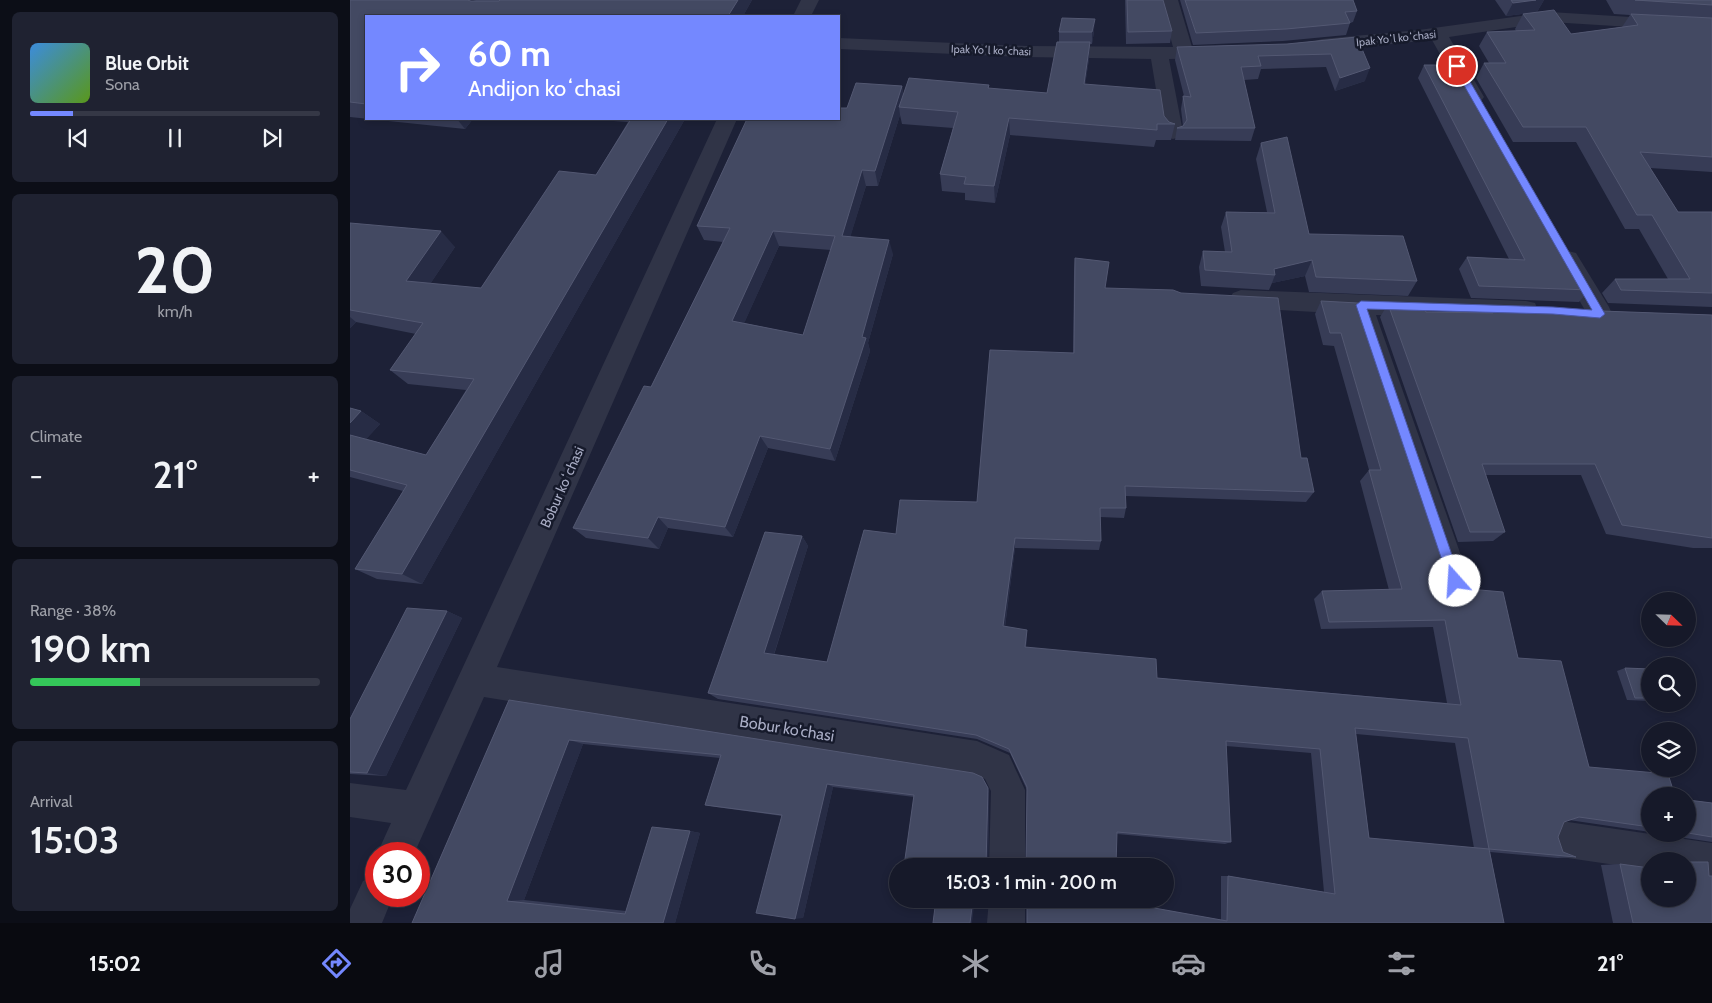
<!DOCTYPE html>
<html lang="en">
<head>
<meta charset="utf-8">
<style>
	body { margin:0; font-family:Cabin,sans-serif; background:#1f2231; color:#f1f3f6; height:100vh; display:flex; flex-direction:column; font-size:19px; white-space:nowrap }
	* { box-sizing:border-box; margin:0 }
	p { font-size:16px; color:#9ea0a8 }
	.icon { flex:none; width:28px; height:28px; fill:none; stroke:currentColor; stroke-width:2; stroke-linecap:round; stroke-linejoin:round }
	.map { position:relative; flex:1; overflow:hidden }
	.panel { display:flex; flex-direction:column; gap:12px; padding:12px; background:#0c0e17; width:350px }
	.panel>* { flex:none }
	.hud { position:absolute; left:15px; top:15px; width:475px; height:105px; border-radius:0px; box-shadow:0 2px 8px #0003,0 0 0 1px #353846; background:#7488ff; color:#fff; overflow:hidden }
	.needle { width:32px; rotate:113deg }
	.fabs { position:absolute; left:1291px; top:592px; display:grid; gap:10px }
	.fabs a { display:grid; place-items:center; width:55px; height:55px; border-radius:50%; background:#161929; box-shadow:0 2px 8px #0003,0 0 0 1px #353846; font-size:25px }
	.speed { position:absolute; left:15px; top:842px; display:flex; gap:10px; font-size:25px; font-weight:700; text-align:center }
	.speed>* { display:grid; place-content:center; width:65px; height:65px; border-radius:50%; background:#161929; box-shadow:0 2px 8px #0003,0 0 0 1px #353846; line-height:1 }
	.speed .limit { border:8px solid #d22; background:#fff; color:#111 }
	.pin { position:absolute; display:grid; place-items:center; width:42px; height:42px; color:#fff; margin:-21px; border:2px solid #fff; border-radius:50%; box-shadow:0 1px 5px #0007 }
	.me { position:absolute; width:55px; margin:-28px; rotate:341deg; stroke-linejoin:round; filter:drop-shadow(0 0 4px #0008) }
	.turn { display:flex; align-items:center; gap:18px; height:105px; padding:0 20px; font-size:22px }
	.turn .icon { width:65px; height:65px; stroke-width:2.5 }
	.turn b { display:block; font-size:35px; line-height:42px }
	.big { font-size:38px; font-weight:600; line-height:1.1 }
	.panel .card { flex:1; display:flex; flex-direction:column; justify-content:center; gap:8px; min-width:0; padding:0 18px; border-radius:8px; background:#1f2231 }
	.panel .dial { align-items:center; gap:0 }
	.dial b { font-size:65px; line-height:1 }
	.song { display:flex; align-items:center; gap:15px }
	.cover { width:60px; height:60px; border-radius:8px; background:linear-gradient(135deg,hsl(210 70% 55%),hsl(90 70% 35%)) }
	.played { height:5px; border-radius:2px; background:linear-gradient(90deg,#7488ff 15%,#353846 15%) }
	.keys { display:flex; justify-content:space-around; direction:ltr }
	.heat { display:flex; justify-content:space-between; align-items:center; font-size:28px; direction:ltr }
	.charge { height:8px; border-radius:4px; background:linear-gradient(90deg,#34c759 38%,#353846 0) }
	.trip { position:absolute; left:539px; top:858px; width:285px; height:50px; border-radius:25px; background:#161929; box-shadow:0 2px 8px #0003,0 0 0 1px #353846; font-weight:600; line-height:50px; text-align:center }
	.tabs { display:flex; height:80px; justify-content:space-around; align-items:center; background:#090a10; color:#9ea0a8 }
	.tabs .icon { width:35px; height:35px }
	.tabs .current { color:#7488ff }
	.tabs b { font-size:22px; color:#f1f3f6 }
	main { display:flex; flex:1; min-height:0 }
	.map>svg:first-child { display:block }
</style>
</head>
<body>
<main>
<section class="panel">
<div class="card">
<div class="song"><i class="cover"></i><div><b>Blue Orbit</b><p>Sona</p></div></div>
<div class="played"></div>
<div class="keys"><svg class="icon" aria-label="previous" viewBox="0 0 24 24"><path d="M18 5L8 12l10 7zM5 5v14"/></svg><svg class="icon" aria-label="pause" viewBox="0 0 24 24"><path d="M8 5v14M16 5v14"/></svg><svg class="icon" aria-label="next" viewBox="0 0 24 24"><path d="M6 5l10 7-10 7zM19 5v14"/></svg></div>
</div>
<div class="card dial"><b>20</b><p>km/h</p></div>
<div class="card"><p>Climate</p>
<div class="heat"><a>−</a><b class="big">21°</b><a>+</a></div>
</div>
<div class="card"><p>Range · 38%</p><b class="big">190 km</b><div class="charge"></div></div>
<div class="card"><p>Arrival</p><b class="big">15:03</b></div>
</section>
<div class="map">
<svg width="1362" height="923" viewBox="0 0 1362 923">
	<rect width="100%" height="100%" fill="#1d2137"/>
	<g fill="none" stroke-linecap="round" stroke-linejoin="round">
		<g fill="#303447" fill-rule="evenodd">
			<polygon points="451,0 469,0 461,16 443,16"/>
			<polygon points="810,0 828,0 842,47 869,48 871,52 869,56 862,58 819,59 833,132 830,137 823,139 816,137 813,132 801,59 676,57 489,49 489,38 676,46 823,47"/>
			<polygon points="1200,12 1362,22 1362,32 1200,22 1099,37 1134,97 1131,101 1124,103 1117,101 1114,97 1082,40 972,51 965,49 963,45 965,41 972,39 1069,30"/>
			<polygon points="367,119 387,119 147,667 627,741 659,755 675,790 675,866 639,866 641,791 635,779 625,775 134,697 64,854 27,854 41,823 0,817 0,783 56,790"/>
			<polygon points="1218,251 1226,253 1259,307 1262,314 1259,321 1250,323 1241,321 1206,259 1210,253"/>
			<polygon points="891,290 1176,301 1185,303 1188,310 1185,317 1176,319 1026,315 1120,581 1116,591 1105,595 1094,591 1090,581 1002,314 891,308 883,305 879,299 883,293"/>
			<polygon points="1211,821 1362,843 1362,879 1338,875 1338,861 1300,861 1300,870 1211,857 1198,852 1193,839 1198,826"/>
			<polygon points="26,876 26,896 43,896 32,923 0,923 0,909 13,881"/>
			<polygon points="639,899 675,899 675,923 637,923"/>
		</g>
	</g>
	<g fill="#373c56" fill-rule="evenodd">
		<polygon points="0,0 126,1 123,0 402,0 393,16 16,16 16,119 123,119 115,129 0,117"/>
		<polygon points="775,0 813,0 822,31 820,43 776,44"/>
		<polygon points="830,0 1003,0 1007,11 1003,22 1000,23 996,35 933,41 843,45"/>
		<polygon points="1145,0 1194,0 1187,12 1156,16"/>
		<polygon points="1256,0 1362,0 1362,172 1300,168 1328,212 1362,212 1362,307 1258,303 1252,293 1265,279 1318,279 1289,229 1275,229 1226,142 1163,142 1126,78 1134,63 1139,63 1129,46 1137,32 1166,31 1165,29 1173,14 1221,34 1272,27 1280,15 1264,14"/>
		<path d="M 744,31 L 742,44 L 740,44 L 739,59 L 735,84 L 814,116 L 819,122 L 825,124 L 821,140 L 806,140 L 804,147 L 660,135 L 645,203 L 615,200 L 615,193 L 592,191 L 590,174 L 603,128 L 552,124 L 550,115 L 528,186 L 516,186 L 500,237 L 543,254 L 518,343 L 520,351 L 485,461 L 418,448 L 383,537 L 318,528 L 309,549 L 236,538 L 223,528 L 301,387 L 373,242 L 354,240 L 347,226 L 497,108 L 552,86 L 553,94 L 639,85 L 639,89 L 697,93 L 709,42 L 709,32 ZM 429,246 L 481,250 L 453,335 L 394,323 Z"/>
		<polygon points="1007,37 1015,81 985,91 976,67 911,69 908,79 894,80 905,128 901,141 825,140 827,128 833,126 831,109 833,96 834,96 825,60 827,47 937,44"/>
		<polygon points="1074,65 1240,290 1229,302 1121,298 1109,269 1117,257 1159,259 1068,78"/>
		<polygon points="235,119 335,119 72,584 27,579 5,569 53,491 0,477 0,408 11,411 30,424 16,439 76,455 116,390 58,384 40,370 66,334 6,322 0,328 0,223 105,247 80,284 131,288 246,175 278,122"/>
		<polygon points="911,143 959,234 1067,281 1058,296 959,292 955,276 922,283 919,290 851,286 849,267 853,251 875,252 871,227 876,212 917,212 906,159"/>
		<path d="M 725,258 L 756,288 L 951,458 L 964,492 L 956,502 L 776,496 L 776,508 L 774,518 L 750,517 L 751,541 L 749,550 L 665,548 L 655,627 L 677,630 L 677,637 L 676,647 L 807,678 L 1097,703 L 1083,627 L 971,629 L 964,599 L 972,591 L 1039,590 L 1010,481 L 1019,470 L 984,346 L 973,345 L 965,314 L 971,301 L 1008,303 L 1104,583 L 1168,658 L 1239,767 L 1300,796 L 1300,832 L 1219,820 L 1214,822 L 1208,837 L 1213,852 L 1226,857 L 1208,858 L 1140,852 L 1154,923 L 677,923 L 677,908 L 765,901 L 871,920 L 871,876 L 878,876 L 974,892 L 961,753 L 876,746 L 881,842 L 875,844 L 767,834 L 677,790 L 660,753 L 627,739 L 368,699 L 358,693 L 452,536 L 458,546 L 424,655 L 477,662 L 546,534 L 627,502 L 723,353 L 724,271 ZM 1006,734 L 1105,743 L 1124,848 L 1019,838 Z"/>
		<polygon points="1038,304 1076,312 1136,312 1140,307 1362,315 1362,548 1343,548 1256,534 1231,475 1136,475 1155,532 1143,541 1108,542 1030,317"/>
		<polygon points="97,611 112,618 36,776 0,774 0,719"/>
		<polygon points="1275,668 1300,669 1300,701 1277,700 1267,671"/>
		<polygon points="159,700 639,791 638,866 554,866 564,797 483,787 453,918 432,816 366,807 355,805 370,758 233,744 174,900 276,911 340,831 350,833 325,923 62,923"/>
		<polygon points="1338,800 1362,803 1362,842 1309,834 1338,834"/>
		<polygon points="1270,864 1359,876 1362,923 1263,923 1251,865"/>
	</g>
	<g fill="#272c45">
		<polygon points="388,0 402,0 393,16 378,16"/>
		<polygon points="1186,0 1194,0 1187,12 1156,16 1163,3"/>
		<polygon points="745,19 744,31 742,44 742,32"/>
		<polygon points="740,42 739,59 733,101 734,84"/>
		<polygon points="1020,68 1015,81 985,91 990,78"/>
		<polygon points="552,86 554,102 549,107 550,115 528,186 525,171"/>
		<polygon points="659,118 660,135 645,203 644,186"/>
		<polygon points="107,119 123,119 115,129"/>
		<polygon points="318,119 335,119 72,584 52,574"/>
		<polygon points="512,170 516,186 496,251 492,236"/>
		<polygon points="91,231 105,247 72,296 56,281"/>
		<polygon points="423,231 429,246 389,335 382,321"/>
		<polygon points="539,240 543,254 518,343 520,351 485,461 480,449"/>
		<polygon points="962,260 955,276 922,283 925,275 924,269"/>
		<polygon points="0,317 6,322 0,328"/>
		<polygon points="11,411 30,424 10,446 0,439 0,423"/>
		<polygon points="410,436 418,448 383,537 375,527"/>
		<polygon points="308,517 318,528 309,549 298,538"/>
		<polygon points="452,536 458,546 422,660 414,653"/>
		<polygon points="665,538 665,548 654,634 653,626"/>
		<polygon points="97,611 112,618 36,776 17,773"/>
		<polygon points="677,630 677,637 675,654 675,647"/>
		<polygon points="219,740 233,744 174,900 157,901"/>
		<polygon points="477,784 483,787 453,918 445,919"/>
		<polygon points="638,788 639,791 638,866 636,866"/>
		<polygon points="340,831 350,833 325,923 313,923"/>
		<polygon points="637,899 639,899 636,907 635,908"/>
		<polygon points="622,907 624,907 622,923 620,923"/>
	</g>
	<g fill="#434962" stroke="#535872" fill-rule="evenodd">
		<polygon points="0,0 117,0 121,1 149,1 150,0 388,0 378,16 16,16 16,104 0,102"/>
		<polygon points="777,0 813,0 822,31 778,32"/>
		<polygon points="835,0 1003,0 1007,11 995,12 1000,23 936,29 846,33"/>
		<polygon points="1161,0 1186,0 1163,3"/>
		<polygon points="1285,0 1362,0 1362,5"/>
		<polygon points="1204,10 1221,34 1288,25 1281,14 1362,18 1362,157 1290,152 1328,212 1362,212 1362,293 1271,290 1265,279 1340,279 1302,215 1287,215 1236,127 1173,127 1134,63 1156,63 1137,32 1185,30 1173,14"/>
		<polygon points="712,18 745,19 742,32 709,32"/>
		<polygon points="1007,37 1020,68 990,78 981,54 908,56 911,66 891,67 905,128 827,128 833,126 837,120 833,96 841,97 827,47 937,44"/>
		<polygon points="707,42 740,42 734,84 810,90 814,116 819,122 825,124 807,124 807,130 659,118 644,186 614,184 616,177 590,174 608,112 549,107 559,78 639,85 638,88 697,93"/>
		<polygon points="1074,65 1109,65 1232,281 1234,281 1240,290 1129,286 1117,257 1175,260"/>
		<path d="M 506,83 L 552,86 L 525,171 L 512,170 L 492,236 L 539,240 L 512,337 L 516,338 L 480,449 L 410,436 L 375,527 L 308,517 L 298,538 L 223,528 L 294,386 L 301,387 L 380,228 L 347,226 L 397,119 L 489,119 L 489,108 L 497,108 ZM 423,231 L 485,236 L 453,335 L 382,321 Z"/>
		<polygon points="281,119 318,119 52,574 5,569 57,485 0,470 0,435 76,455 124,379 40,370 73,323 0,310 0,223 91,231 56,281 131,288 209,171 246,175"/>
		<polygon points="937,137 959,234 1053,236 1067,281 966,277 962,260 924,269 925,275 855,270 853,251 882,252 876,212 925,213 911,143"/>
		<path d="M 725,258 L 759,262 L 755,288 L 823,290 L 831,293 L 928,298 L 951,458 L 957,458 L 964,492 L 775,486 L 776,508 L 750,508 L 751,541 L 665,538 L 653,626 L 677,630 L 675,647 L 806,659 L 807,678 L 1111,705 L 1095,620 L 979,622 L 972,591 L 1052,589 L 1019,470 L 1031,470 L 991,333 L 980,333 L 971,301 L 1008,303 L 1104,583 L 1107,588 L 1153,592 L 1168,658 L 1211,661 L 1239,767 L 1318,774 L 1325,796 L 1300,796 L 1300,827 L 1229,817 L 1214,822 L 1208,837 L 1213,852 L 1226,857 L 1139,849 L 1154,923 L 677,923 L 677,908 L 675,899 L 765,899 L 765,901 L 877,921 L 878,876 L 985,894 L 970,749 L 876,741 L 881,842 L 767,832 L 766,866 L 676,866 L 677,787 L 659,749 L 626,735 L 358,693 L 415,532 L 452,536 L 414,653 L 477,662 L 514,530 L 546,534 L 550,500 L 627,502 L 640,350 L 724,353 ZM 1005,728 L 1118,738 L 1139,849 L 1019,838 Z"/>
		<polygon points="1038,304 1073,305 1076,312 1143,313 1140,307 1362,315 1362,538 1272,525 1245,464 1132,464 1155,532 1120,532"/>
		<polygon points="0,408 11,411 0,423"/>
		<polygon points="57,608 97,611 17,773 0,772 0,719"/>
		<polygon points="1275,668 1300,669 1300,698 1285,698"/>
		<polygon points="159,700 623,773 632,777 638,788 636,866 554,866 564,795 477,784 445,919 406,913 432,815 355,805 371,755 219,740 157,901 275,914 302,827 340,831 313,923 62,923"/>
		<polygon points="1338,800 1362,803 1362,837 1338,833"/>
		<polygon points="1338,862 1358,862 1359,876 1362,876 1362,923 1283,923 1270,864 1300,868 1300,899 1338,899"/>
		<polygon points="586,899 637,899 635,908 622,907 620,923 583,923"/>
	</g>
	<polygon fill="#7488ff" stroke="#4b58a6" points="1107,64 1111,66 1255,314 1250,318 1203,314 1017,309 1111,581 1110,585 1105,587 1101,585 1099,581 1006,305 1011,301 1203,307 1242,310 1103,66"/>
	<g text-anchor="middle" stroke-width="5" stroke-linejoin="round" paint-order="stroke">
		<g font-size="11" fill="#a9adc5" stroke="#161a2b">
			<text transform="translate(1046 38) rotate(-6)" y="4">Ipak Yoʻl koʻchasi</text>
			<text transform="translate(641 50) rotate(2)" y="4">Ipak Yoʻl koʻchasi</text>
		</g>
		<g font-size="14" fill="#a9adc5" stroke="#161a2b">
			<text transform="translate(212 487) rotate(-66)" y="5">Bobur koʻchasi</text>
		</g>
		<g font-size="16" fill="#a9adc5" stroke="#161a2b">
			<text transform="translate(437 728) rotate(9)" y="6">Bobur ko'chasi</text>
		</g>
	</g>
</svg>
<div class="fabs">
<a><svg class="needle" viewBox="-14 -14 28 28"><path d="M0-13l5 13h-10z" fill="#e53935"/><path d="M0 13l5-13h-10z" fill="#9ea0a8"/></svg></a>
<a><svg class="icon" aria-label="search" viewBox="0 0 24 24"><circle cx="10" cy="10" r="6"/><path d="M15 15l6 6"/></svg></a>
<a><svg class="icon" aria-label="layers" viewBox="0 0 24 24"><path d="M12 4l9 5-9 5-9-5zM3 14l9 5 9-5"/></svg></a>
<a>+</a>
<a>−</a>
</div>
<div class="speed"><div class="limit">30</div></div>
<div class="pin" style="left:1107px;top:66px;background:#d93025"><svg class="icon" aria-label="arrive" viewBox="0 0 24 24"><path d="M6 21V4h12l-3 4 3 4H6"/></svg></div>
<svg class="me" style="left:1105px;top:581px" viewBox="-20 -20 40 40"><circle r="19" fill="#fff"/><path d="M0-13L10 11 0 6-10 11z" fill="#7488ff"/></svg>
<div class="trip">15:03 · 1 min · 200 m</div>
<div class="hud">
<div class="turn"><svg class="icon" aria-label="right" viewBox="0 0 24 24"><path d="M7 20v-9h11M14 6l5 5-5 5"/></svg><div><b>60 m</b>Andijon koʻchasi</div></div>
</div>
</div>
</main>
<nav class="tabs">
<b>15:02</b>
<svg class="icon current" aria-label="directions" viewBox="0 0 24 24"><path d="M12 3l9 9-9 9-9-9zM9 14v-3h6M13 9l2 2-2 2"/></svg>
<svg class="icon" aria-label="music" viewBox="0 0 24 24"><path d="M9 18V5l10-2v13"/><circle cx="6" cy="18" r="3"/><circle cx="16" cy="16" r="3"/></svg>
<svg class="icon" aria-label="phone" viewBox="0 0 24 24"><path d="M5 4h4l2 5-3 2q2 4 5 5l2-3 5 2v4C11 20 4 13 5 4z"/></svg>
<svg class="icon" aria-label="climate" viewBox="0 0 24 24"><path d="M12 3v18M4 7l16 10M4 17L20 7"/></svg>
<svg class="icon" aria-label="car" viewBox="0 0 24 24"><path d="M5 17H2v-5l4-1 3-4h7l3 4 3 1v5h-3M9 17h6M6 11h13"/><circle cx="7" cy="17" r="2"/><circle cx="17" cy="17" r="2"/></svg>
<svg class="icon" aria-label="filters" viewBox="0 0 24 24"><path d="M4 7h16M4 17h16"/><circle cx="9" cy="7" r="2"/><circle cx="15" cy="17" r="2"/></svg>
<b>21°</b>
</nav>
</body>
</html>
